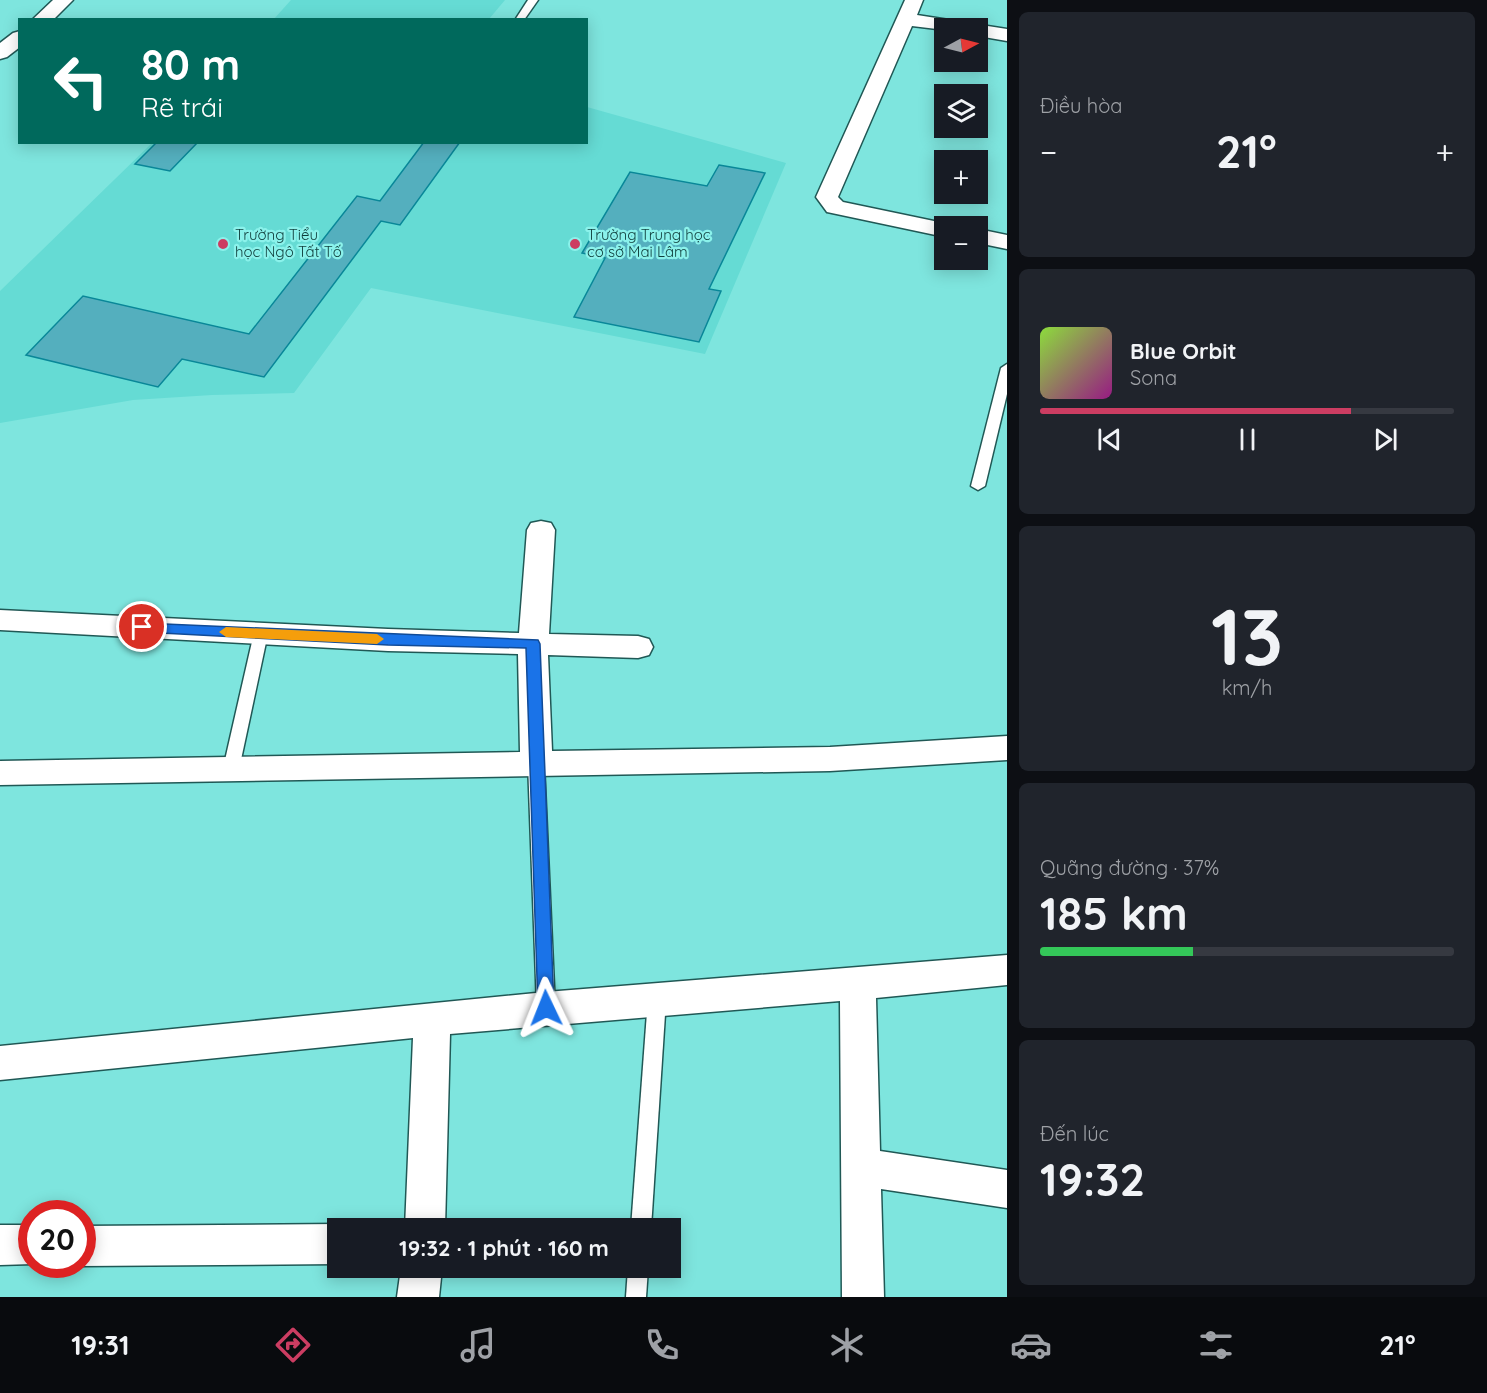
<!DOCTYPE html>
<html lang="vi">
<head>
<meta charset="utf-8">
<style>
	body { margin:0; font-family:Quicksand,sans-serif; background:#20242c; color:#f1f3f6; height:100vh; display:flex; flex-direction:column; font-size:22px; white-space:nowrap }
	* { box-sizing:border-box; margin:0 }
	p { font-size:20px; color:#9ea1a6 }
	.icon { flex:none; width:33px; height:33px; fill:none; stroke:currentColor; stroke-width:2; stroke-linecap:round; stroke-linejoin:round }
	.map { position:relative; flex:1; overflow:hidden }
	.details { display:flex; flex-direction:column; gap:12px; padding:12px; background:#0d0f14; width:480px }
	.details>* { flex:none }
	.top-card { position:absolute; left:18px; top:18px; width:570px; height:126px; border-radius:0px; box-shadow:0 3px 15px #0003; background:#00695c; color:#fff; overflow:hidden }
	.needle { width:39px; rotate:83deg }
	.controls { position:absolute; left:934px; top:18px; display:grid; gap:12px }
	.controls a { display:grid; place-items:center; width:54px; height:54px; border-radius:0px; background:#171b24; box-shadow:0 3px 15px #0003; font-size:30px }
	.speed { position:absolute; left:18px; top:1200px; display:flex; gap:12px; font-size:30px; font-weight:700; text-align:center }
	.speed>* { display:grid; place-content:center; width:78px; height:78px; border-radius:50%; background:#171b24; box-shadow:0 3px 15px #0003; line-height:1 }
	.speed .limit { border:9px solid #d22; background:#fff; color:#111 }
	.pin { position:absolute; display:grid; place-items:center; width:51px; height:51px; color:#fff; margin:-26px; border:3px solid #fff; border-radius:50%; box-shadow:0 2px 6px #0007 }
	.me { position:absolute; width:66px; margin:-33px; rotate:358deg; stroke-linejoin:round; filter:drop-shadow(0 0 4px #0008) }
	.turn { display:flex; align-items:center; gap:21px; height:126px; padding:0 24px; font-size:27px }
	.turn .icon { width:78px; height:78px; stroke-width:2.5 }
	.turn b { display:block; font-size:42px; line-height:51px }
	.big { font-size:45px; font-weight:700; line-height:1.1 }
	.details .card { flex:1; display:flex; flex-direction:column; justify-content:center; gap:9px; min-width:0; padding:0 21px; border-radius:9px; background:#20242c }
	.details .dial { align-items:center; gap:0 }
	.dial b { font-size:78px; line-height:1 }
	.song { display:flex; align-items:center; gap:18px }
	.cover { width:72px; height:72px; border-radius:9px; background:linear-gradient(135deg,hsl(90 70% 55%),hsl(310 70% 35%)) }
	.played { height:6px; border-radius:3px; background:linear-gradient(90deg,#cc3d62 75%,#363941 75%) }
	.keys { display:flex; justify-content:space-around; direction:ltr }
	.heat { display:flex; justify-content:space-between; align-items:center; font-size:33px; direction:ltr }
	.charge { height:9px; border-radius:4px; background:linear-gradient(90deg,#34c759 37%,#363941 0) }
	.trip { position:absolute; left:327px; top:1218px; width:354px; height:60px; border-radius:0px; background:#171b24; box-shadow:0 3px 15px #0003; font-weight:700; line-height:60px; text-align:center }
	.tab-bar { display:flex; height:96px; justify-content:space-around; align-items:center; background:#090b0e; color:#9ea1a6 }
	.tab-bar .icon { width:42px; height:42px }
	.tab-bar .active { color:#cc3d62 }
	.tab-bar b { font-size:27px; color:#f1f3f6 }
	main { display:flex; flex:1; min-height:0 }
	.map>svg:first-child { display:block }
</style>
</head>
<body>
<main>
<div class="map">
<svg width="1007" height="1297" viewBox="0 0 1007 1297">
	<rect width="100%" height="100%" fill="#7ee5de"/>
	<g fill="#65dbd4">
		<polygon points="291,0 505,0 489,19 274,19"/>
		<polygon points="587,107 786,163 705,354 371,288 294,393 212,395 133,400 0,423 0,291 152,143 586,142"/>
	</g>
	<g fill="#54afbe" stroke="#098798" stroke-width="1.5">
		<polygon points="157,142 198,142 170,171 135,164"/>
		<polygon points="424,142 460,142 400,225 381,221 264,377 182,359 158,387 26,355 83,296 249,334 357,196 380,201"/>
		<polygon points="719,165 765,173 709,289 721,291 699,342 574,317 605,258 582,253 630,172 707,186"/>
	</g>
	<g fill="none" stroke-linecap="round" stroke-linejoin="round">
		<g stroke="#205855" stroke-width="3">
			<g id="service">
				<polygon points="528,0 538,0 524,20 515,20"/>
				<polygon points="1007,364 1007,394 985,486 978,490 971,486 1001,368"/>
				<polygon points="261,628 268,633 239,769 237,773 231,775 225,773 223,769 254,633"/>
				<polygon points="536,756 542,758 544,762 555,1008 552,1014 546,1016 540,1014 537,1008 528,762 530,758"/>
				<polygon points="657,991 663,993 666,999 651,1228 631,1228 648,999 651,993"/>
				<polygon points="628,1268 648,1268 646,1297 626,1297"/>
			</g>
		</g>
		<g stroke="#205855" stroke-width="3">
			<g id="minor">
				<polygon points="53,0 73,0 53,20 32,20"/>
				<polygon points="905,0 923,0 917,15 1007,29 1007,41 978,36 978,28 945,28 945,30 912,26 838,197 843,202 953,225 945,226 945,237 827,212 816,197"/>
				<polygon points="20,31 20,47 7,57 0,59 0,43 13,33"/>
				<polygon points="978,229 1007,235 1007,249 978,243"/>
				<polygon points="541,521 551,523 555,530 549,634 638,636 649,639 653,647 649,655 638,658 548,655 552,751 830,747 1007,736 1007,760 830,771 0,785 0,761 520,752 518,654 388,651 0,630 0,610 388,629 519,633 527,530 531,523"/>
				<polygon points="1007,955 1007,985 876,998 880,1151 1007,1170 1007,1208 881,1189 884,1297 842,1297 840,1001 450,1034 445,1228 405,1228 413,1038 0,1080 0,1046 546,992"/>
				<polygon points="338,1224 349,1228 338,1228 338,1264 82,1266 79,1264 82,1264 82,1226"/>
				<polygon points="0,1225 32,1225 33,1264 0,1265"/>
				<polygon points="401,1268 442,1268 439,1297 397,1297"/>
			</g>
		</g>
		<use href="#service" fill="#fff" fill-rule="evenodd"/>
		<use href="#minor" fill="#fff" fill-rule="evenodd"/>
	</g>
	<polygon fill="#1a73e8" stroke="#114b97" stroke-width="1.5" points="142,623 538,640 540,644 554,1008 552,1013 546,1015 540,1013 538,1008 526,648 388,645 142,632 135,627"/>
	<polygon fill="#f59e0b" points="226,627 377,634 384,639 377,644 226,637 219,632"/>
	<g fill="#cc3d62" stroke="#8bf2eb" stroke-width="2">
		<circle cx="223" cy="244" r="6"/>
		<circle cx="575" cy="244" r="6"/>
	</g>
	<g text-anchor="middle" stroke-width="4.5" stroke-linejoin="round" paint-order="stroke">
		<g font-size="15" fill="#0f3d3b" stroke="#8bf2eb" text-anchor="start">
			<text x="235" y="240">Trường Tiểu<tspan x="235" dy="17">học Ngô Tất Tố</tspan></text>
			<text x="587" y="240">Trường Trung học<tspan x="587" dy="17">cơ sở Mai Lâm</tspan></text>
		</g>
	</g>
</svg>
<div class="controls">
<a><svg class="needle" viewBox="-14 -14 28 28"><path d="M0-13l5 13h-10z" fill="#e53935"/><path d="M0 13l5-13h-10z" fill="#9ea1a6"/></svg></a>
<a><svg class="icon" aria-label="layers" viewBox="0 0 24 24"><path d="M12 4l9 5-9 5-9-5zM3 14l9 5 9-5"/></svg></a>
<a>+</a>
<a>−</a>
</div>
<div class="speed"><div class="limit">20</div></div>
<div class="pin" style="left:142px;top:627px;background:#d93025"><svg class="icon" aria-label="arrive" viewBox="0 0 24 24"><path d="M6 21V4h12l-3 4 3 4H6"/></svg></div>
<svg class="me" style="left:546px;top:1008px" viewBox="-20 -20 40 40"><path d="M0-17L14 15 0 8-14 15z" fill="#1a73e8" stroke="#fff" stroke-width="4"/></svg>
<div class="trip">19:32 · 1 phút · 160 m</div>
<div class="top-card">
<div class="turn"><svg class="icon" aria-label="left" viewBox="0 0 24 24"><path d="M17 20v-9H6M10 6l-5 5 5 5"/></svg><div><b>80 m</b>Rẽ trái</div></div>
</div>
</div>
<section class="details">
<div class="card"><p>Điều hòa</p>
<div class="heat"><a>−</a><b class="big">21°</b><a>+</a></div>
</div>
<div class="card">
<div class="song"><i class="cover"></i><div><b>Blue Orbit</b><p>Sona</p></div></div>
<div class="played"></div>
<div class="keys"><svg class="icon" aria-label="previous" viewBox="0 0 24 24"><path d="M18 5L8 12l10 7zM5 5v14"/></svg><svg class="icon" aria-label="pause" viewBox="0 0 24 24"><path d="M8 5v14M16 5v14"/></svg><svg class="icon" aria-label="next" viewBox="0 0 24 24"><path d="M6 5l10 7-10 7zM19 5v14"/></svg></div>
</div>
<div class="card dial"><b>13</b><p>km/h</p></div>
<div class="card"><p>Quãng đường · 37%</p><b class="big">185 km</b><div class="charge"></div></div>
<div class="card"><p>Đến lúc</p><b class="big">19:32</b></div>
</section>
</main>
<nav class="tab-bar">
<b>19:31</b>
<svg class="icon active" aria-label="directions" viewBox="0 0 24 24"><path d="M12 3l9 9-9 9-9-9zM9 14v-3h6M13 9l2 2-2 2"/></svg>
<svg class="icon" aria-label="music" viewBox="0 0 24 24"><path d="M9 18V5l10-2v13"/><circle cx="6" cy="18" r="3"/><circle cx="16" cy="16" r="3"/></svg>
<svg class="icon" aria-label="phone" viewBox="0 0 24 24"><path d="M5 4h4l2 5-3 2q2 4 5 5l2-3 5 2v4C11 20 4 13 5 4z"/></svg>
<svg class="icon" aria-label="climate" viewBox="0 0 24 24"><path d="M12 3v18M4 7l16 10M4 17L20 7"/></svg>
<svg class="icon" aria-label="car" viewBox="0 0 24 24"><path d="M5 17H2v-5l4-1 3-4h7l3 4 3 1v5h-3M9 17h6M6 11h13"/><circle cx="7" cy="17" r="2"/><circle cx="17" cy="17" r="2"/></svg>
<svg class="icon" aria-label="filters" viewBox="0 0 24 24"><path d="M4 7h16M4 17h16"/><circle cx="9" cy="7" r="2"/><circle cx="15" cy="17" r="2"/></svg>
<b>21°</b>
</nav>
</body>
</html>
